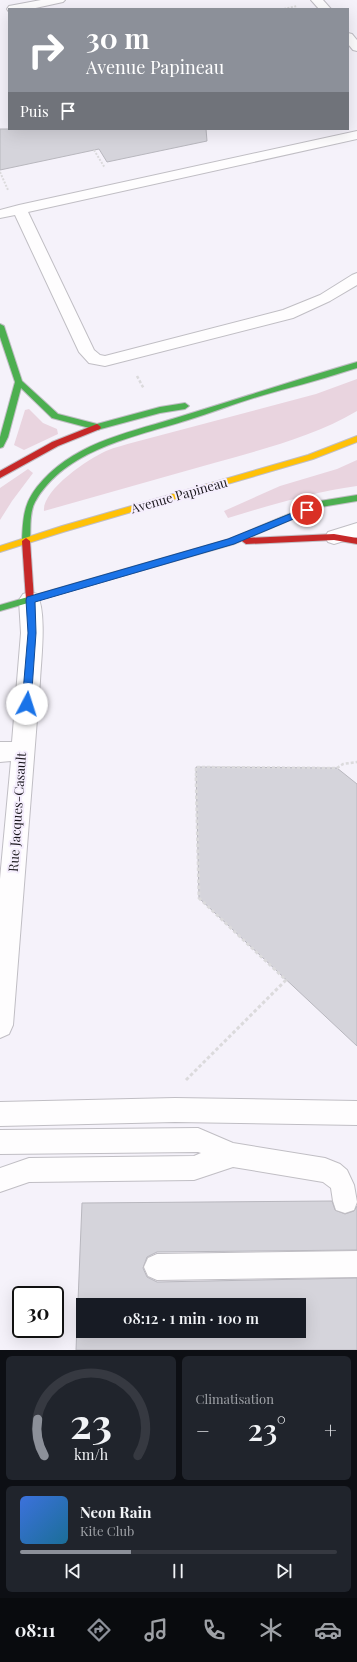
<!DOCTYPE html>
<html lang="fr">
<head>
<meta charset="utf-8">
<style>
	body { margin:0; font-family:"Playfair Display",serif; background:#20242c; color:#f1f3f6; height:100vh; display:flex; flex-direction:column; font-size:15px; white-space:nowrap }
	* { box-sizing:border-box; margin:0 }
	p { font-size:13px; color:#9ea1a6 }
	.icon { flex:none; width:22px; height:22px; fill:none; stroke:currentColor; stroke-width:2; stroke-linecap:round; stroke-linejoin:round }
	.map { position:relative; height:1350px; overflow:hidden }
	.details { display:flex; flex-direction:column; gap:6px; padding:6px; background:#0d0f14; flex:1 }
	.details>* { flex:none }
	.guide { position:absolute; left:8px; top:8px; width:341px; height:122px; border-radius:0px; box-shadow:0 4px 16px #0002; background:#8c9099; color:#fff; overflow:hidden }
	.speed { position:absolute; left:12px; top:1286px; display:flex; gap:8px; font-size:20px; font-weight:700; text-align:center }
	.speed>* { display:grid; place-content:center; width:52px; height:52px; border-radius:50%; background:#171b24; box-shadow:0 4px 16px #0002; line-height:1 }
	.speed .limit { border:2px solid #111; border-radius:6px; background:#fff; color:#111 }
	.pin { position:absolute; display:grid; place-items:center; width:34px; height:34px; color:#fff; margin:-17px; border:2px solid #fff; border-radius:50%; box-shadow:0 1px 4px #0007 }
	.me { position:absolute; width:44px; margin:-22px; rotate:5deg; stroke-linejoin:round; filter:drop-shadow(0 0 3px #0008) }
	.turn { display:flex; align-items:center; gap:14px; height:84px; padding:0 12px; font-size:18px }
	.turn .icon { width:52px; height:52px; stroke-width:2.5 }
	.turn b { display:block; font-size:28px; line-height:34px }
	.then { display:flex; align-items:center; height:38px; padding:0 12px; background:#0003; gap:8px; font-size:15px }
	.big { font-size:30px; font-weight:600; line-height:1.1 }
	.details .tile { flex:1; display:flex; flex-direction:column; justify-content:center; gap:6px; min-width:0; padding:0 14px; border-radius:6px; background:#20242c }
	.details .dial { align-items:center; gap:0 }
	.dial svg { height:104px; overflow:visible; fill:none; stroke:#363941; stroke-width:7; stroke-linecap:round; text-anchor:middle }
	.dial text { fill:#f1f3f6; stroke:none }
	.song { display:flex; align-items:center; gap:12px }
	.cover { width:48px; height:48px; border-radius:6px; background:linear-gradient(135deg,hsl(220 70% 55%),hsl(200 70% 35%)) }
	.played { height:4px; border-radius:2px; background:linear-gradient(90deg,#8c9099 35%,#363941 35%) }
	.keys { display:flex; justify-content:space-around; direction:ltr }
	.heat { display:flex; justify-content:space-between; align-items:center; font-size:22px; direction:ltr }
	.details .tiles { flex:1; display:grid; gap:6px; grid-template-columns:1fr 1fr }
	.tile:last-child { grid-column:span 2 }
	.trip { position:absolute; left:76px; top:1298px; width:230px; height:40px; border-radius:0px; background:#171b24; box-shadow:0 4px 16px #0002; font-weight:600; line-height:40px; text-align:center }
	.menu { display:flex; height:64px; justify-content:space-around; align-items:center; background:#090b0e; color:#9ea1a6 }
	.menu .icon { width:28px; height:28px }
	.menu .active { color:#8c9099 }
	.menu b { font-size:18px; color:#f1f3f6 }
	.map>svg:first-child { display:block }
</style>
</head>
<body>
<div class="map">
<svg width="357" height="1350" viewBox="0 0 357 1350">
	<rect width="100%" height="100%" fill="#f5f2fa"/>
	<g fill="#e9d4df">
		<path d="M 357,379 L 357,411 C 313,437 263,449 214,463 C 157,479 101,495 44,511 C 42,490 88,459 106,451 C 115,447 125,445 135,442 L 316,394 Z"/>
		<polygon points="29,409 43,423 57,429 58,434 24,450 14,445 25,410"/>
		<path d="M 357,460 L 357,486 C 313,492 271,505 228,518 L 224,511 L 280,486 L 337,469 Z"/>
		<polygon points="28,469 33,473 12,501 0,520 0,488"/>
	</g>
	<g fill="#d5d4db" stroke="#b8b7be" fill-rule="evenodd">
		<polygon points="0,129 206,129 207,141 107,162 99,149 0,170"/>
		<polygon points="196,767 337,768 357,784 357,1046 199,898"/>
		<path d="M 332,1201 L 335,1210 L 345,1214 L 354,1211 L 357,1206 L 357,1250 L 157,1252 L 147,1257 L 143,1268 L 147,1277 L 157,1282 L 357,1278 L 357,1350 L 76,1350 L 82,1203 ZM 83,1305 L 299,1305 L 299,1331 L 83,1331 Z"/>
	</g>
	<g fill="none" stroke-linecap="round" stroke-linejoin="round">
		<g stroke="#c0bec4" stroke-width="2">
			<g id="lane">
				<polygon points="41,0 65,0 63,2 31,9 9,9 9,12 7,9 9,6"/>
				<polygon points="311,0 323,0 331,9 319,9"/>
				<polygon points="348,33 352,34 357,40 357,51 353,50 348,44"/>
				<polygon points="357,131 357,139 28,212 94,350 100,355 105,356 283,310 320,295 352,275 357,273 357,285 330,301 293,318 105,366 89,363 79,352 15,215 0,218 0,210 19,205"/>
				<polygon points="357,523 357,537 334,544 328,542 325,537 328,532"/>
				<polygon points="175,1098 357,1101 357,1125 175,1122 0,1126 0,1102"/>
				<polygon points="198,1128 233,1143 325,1158 340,1164 347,1170 354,1185 357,1202 354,1210 345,1213 336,1210 333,1201 331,1188 323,1182 233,1167 194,1180 29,1182 0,1192 0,1168 29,1158 194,1156 201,1153 198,1152 0,1154 0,1130"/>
				<polygon points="357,1251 357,1277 157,1280 148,1276 144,1267 148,1258 157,1254"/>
			</g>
		</g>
		<g stroke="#c0bec4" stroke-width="2">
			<path id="street" d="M 30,592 L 37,594 C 47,613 41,659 40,681 L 13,1025 L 9,1034 L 0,1038 L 0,879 L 11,761 L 0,762 L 0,742 L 12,742 L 21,633 L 19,600 L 23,594 Z"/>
		</g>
		<g stroke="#c0bec4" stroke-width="2">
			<g id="fast">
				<polygon points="0,324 4,326 22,381 58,414 97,424 160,407 185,403 189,406 185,409 160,413 97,430 52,418 21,388 8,437 3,447 0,448 0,437 15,382 0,337"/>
				<path d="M 357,362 L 357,368 L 347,371 C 317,381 287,388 257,397 C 234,404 211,413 188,420 C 135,437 65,449 35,502 C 29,513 31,529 30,541 L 26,544 L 22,541 C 23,515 24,500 43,480 C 78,441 135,431 182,416 C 241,398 298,379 357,362 Z"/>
				<polygon points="357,495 357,501 321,507 234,544 0,611 0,605 229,539 320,501"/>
			</g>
		</g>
		<g stroke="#c0bec4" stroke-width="2">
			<polygon id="slow" points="357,436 357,442 313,459 63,532 0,552 0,546 62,526 308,455"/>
		</g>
		<g stroke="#c0bec4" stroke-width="2">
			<g id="jam">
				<polygon points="97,424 101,427 100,429 58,446 0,478 0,471 52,442"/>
				<polygon points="334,534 357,538 357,544 334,540 246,544 242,541 246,538"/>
				<polygon points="26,538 30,541 34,600 30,603 26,600 22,541"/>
			</g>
		</g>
		<g stroke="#dbdadc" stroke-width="2" stroke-dasharray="2 1.5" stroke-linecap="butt">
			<polyline points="284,9 297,6"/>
			<polyline points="94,150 105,168"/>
			<polyline points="0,172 8,190"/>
		</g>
		<g stroke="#dbdadc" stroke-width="2.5" stroke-dasharray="3 2" stroke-linecap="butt">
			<polyline points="137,376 144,389"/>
			<polyline points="196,776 196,767 337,768 343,764 357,762"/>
		</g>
		<polyline stroke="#dbdadc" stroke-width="3" stroke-dasharray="3.5 2.5" stroke-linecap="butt" points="186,1080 286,980 199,898 196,775"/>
		<use href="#lane" fill="#fefdfe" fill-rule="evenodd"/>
		<use href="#street" fill="#fefdfe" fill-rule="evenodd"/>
		<use href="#fast" fill="#4caf50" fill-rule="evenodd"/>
		<use href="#slow" fill="#ffc107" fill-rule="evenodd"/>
		<use href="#jam" fill="#c62828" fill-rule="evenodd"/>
	</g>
	<polygon fill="#1a73e8" stroke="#114b97" points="307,507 311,510 310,512 234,544 35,602 36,633 31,704 30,706 24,706 22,704 28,633 26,600 27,597 228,539"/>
	<g text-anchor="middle" stroke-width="4" stroke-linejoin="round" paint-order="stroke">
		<g font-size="13" fill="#1a171d" stroke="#f5eefd">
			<text transform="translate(179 495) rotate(-16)" y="5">Avenue Papineau</text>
			<text transform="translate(17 812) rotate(-86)" y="5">Rue Jacques-Casault</text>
		</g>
	</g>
</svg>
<div class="speed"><div class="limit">30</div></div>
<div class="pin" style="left:307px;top:510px;background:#d93025"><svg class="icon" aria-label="arrive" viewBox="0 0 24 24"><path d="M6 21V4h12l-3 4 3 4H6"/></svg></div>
<svg class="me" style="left:27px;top:704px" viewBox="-20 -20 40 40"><circle r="19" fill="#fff"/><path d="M0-13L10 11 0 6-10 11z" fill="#1a73e8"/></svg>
<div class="trip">08:12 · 1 min · 100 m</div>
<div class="guide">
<div class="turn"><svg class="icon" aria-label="right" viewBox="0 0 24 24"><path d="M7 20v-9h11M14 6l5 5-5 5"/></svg><div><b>30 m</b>Avenue Papineau</div></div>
<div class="then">Puis<svg class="icon" aria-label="arrive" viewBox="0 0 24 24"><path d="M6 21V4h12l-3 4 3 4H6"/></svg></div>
</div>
</div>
<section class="details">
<div class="tiles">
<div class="tile dial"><svg viewBox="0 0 100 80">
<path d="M14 69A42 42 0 1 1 86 69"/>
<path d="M14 69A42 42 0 0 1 9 41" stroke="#8c9099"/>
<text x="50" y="56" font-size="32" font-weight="700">23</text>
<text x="50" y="72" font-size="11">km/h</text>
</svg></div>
<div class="tile"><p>Climatisation</p>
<div class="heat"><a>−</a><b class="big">23°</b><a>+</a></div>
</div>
<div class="tile">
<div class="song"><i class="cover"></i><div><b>Neon Rain</b><p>Kite Club</p></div></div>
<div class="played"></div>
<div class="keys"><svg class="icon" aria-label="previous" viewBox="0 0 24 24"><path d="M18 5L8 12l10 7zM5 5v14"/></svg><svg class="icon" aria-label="pause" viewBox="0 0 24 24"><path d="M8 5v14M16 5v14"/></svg><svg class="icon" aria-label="next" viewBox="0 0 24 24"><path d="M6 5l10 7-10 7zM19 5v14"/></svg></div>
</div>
</div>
</section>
<nav class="menu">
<b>08:11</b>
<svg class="icon active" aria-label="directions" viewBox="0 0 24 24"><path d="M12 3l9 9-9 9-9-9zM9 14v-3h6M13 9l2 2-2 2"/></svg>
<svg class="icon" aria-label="music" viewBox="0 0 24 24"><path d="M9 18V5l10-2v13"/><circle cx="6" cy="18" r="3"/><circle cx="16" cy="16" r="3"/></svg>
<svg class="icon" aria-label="phone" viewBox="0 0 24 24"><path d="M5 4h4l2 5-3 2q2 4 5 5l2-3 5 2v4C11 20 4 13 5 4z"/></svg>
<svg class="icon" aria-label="climate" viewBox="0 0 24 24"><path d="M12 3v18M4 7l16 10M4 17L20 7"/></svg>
<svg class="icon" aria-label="car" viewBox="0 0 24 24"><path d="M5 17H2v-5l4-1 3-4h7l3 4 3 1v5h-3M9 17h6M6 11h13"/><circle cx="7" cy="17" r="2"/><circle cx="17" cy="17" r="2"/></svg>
</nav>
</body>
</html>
